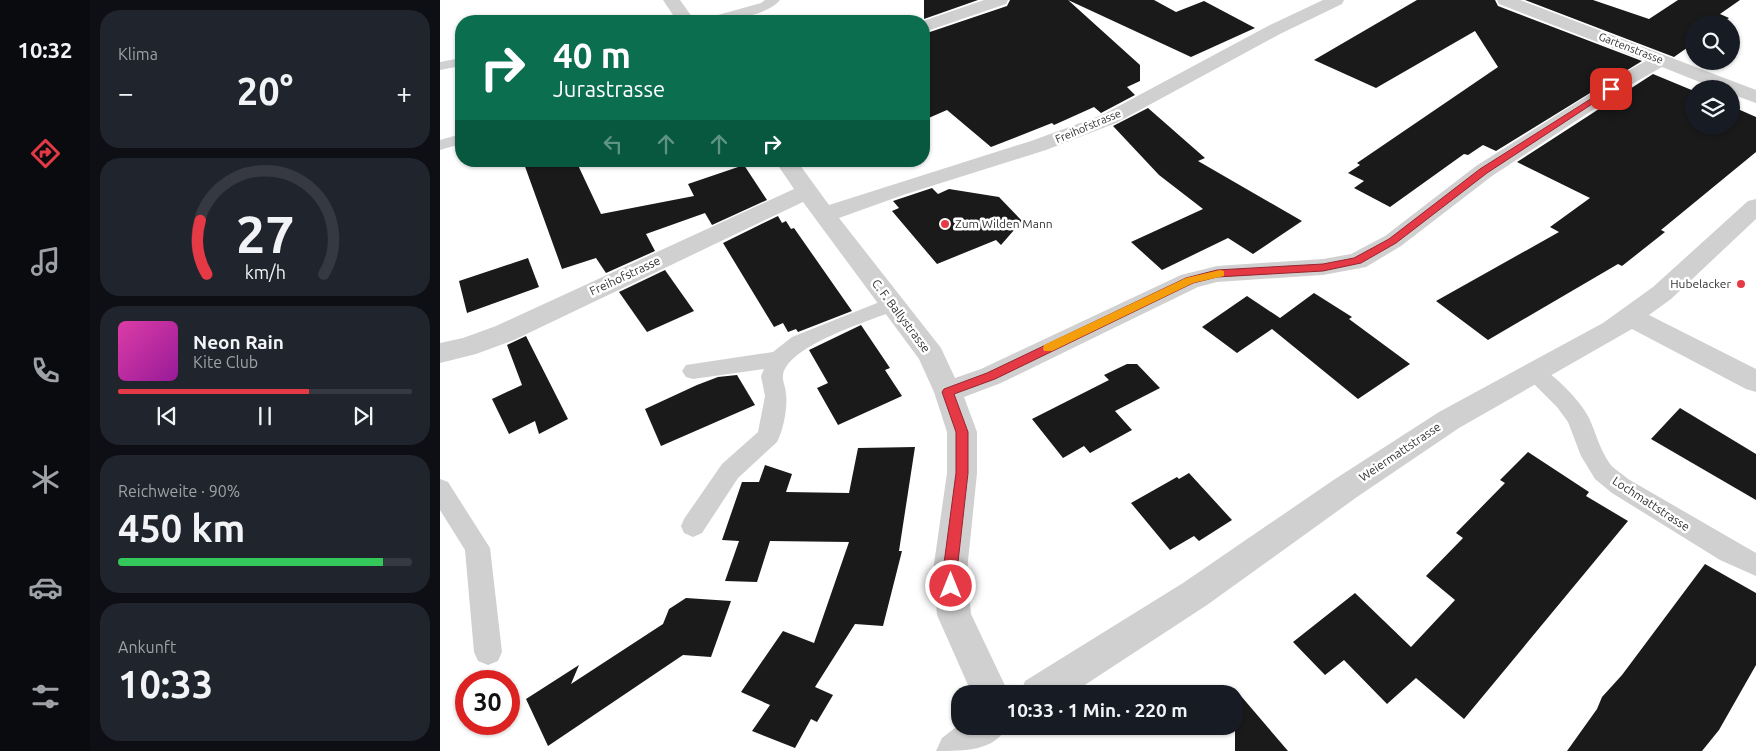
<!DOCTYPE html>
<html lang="de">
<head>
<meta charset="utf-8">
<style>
	body { margin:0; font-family:Ubuntu,sans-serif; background:#20242c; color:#f1f3f6; height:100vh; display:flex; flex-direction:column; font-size:19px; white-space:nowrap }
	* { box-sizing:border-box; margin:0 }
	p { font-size:16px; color:#9ea1a6 }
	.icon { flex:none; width:28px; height:28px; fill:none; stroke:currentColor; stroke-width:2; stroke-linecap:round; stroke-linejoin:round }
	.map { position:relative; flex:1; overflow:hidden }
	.sheet { display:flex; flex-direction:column; gap:10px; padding:10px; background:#0d0f14; width:350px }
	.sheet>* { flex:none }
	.banner { position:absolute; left:15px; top:15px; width:475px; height:152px; border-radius:20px; box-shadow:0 1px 4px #0004; background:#0b6e4f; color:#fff; overflow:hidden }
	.fabs { position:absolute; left:1245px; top:15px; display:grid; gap:10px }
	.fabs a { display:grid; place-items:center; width:55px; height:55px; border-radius:50%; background:#171b24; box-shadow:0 1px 4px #0004; font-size:25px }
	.speed { position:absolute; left:15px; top:670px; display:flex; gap:10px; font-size:25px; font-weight:700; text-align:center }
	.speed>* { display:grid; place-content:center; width:65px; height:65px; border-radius:50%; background:#171b24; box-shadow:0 1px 4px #0004; line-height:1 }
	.speed .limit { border:8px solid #d22; background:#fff; color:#111 }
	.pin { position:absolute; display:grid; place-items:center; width:42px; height:42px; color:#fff; margin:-21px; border-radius:10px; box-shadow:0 2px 8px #0006 }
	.me { position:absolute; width:55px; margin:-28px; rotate:0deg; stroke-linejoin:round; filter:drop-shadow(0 0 4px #0008) }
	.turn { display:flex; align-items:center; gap:18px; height:105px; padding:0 15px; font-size:22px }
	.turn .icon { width:65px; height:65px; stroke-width:2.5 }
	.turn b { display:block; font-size:35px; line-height:42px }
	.lanes { display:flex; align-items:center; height:48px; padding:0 15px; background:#0003; justify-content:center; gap:25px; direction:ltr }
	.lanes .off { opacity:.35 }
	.big { font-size:38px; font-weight:700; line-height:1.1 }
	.sheet .widget { flex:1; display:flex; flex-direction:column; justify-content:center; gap:8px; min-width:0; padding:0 18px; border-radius:20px; background:#20242c }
	.sheet .dial { align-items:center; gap:0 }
	.dial svg { height:130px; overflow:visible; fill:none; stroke:#363941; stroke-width:7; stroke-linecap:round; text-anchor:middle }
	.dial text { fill:#f1f3f6; stroke:none }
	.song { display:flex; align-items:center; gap:15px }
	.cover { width:60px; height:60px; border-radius:8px; background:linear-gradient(135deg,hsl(320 70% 55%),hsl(300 70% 35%)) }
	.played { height:5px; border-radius:2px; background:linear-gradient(90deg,#e63946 65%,#363941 65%) }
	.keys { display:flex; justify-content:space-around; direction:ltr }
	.heat { display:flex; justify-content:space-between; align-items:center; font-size:28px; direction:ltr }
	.charge { height:8px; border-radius:4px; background:linear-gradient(90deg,#34c759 90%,#363941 0) }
	.trip { position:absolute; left:511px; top:685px; width:292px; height:50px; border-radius:20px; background:#171b24; box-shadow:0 1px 4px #0004; font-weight:700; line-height:50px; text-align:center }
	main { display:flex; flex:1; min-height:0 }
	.menu { display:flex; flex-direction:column; width:90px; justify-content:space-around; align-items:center; background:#090b0e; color:#9ea1a6 }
	.menu .icon { width:35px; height:35px }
	.menu .current { color:#e63946 }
	.menu b { font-size:22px; color:#f1f3f6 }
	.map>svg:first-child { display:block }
</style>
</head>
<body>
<main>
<nav class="menu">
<b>10:32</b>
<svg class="icon current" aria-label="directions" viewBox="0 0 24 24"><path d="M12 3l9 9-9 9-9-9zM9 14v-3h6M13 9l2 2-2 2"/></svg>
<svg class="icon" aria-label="music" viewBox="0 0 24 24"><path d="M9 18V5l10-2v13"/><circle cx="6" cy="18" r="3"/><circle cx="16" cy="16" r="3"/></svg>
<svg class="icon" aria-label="phone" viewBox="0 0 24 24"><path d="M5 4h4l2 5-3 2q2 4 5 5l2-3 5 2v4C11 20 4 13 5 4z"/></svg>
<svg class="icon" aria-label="climate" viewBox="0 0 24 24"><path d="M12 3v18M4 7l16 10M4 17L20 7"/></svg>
<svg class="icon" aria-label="car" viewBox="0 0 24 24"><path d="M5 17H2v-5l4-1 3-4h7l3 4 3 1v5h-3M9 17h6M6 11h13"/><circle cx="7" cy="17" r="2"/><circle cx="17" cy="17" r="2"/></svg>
<svg class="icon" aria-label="filters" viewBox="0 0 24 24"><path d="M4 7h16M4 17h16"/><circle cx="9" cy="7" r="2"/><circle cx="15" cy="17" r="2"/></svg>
</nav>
<section class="sheet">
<div class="widget"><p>Klima</p>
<div class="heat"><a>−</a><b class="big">20°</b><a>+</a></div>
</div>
<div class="widget dial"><svg viewBox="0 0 100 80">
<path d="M14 69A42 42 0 1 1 86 69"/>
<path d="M14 69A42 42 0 0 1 10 36" stroke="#e63946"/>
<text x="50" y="56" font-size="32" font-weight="700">27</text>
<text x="50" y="72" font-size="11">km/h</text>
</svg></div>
<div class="widget">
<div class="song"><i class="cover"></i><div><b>Neon Rain</b><p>Kite Club</p></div></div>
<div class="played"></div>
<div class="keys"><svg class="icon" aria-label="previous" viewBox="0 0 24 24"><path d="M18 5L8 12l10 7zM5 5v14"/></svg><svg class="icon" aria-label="pause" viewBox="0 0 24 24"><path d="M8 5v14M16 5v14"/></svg><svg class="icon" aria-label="next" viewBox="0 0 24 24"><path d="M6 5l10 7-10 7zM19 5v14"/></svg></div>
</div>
<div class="widget"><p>Reichweite · 90%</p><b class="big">450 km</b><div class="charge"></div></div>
<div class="widget"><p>Ankunft</p><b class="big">10:33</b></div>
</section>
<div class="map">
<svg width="1316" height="751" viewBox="0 0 1316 751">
	<rect width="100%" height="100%" fill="#fff"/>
	<g fill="#1a1a1a">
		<polygon points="484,0 538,0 484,19"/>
		<polygon points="570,0 714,0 736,12 764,1 815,28 751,57 628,0 700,65 700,81 687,87 695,95 661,113 654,107 614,125 612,123 551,147 507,110 484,120 484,34 567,6"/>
		<polygon points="977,0 1055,0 1058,6 1202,61 1056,151 1043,145 1028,155 1024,154 950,207 914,188 924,181 908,173 920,165 917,163 1058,67 1035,31 936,88 874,60"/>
		<polygon points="1085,0 1153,0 1209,19 1238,0 1300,0 1280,14 1289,18 1281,24 1254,24 1254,43 1234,57"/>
		<polygon points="1213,74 1254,91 1254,126 1291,126 1291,106 1316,117 1316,152 1221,230 1225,232 1182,266 1178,264 1048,340 996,301 1119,232 1110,227 1150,198 1077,162"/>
		<polygon points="708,108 765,158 758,161 862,221 813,254 788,238 722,270 691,242 763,209 719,175 673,126"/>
		<polygon points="83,161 136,161 161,214 254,196 248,184 304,165 327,200 272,225 265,213 206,234 215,251 166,273 156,258 122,269"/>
		<polygon points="492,188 498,194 509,189 559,197 582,221 561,245 556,240 497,264 452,211 459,208 453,201"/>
		<polygon points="338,216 342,223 346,221 351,229 354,228 412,311 358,332 356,329 348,332 343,323 334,327 283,243"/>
		<polygon points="88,258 99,287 27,313 19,281"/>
		<polygon points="225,270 254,311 207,332 179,292"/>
		<polygon points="874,293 912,317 909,319 970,364 918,399 832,329 797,353 762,327 807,296 840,318"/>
		<polygon points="421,325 450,368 445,370 462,396 398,425 377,388 388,383 369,350"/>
		<polygon points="86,336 128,419 99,434 95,421 69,434 52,399 82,385 67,345"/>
		<polygon points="687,364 697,364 720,388 675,411 692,430 650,453 644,446 623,458 592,419 669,380 664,375"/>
		<polygon points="297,375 315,405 221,446 205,409 257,385 278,377"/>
		<polygon points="1240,408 1316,454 1316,500 1211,439"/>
		<polygon points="475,447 459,551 462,551 443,626 415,624 375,687 393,695 377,722 371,719 355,748 312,731 330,705 301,692 343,631 374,643 409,542 330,541 317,582 285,581 299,541 282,540 302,482 319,482 325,465 352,474 346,492 409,493 418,448"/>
		<polygon points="1088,452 1149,492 1146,496 1188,521 1024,719 976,678 947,704 904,660 885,675 853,642 915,593 971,647 1015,600 986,576 1023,538 1016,533 1065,483 1060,480"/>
		<polygon points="749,473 792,520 759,541 754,536 730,550 691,503 737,477 739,479"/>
		<polygon points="1265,564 1316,593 1316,665 1279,730 1262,751 1127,751 1157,709 1162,697 1182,675"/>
		<polygon points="246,598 291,601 271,657 243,655 108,746 86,699 139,665 131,684 223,624 229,609"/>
		<polygon points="795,689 848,751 795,751"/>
	</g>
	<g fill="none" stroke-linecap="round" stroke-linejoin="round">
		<g fill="#d0d0d0" fill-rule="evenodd">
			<path d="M 325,0 L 340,0 C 327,16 285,22 265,21 L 267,18 L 321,3 Z"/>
			<polygon points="21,58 21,66 0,70 0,62"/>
			<polygon points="21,134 21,144 0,150 0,140"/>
			<path d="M 452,297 L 459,299 L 462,304 L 459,309 C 432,320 348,345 343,375 C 342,381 346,388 346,394 C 348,407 343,431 337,442 L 298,478 L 262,533 L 253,537 L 244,533 L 241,526 L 244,519 L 282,464 L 318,432 L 325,396 L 321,376 L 324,369 L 253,379 L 246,377 L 242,371 L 246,365 L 333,352 L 352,337 Z"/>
			<path d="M 1093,364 C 1111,370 1141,401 1149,418 C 1156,433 1160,450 1170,464 C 1175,470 1183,474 1188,479 L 1316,553 L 1316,576 L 1280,560 L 1172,493 L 1155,479 L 1141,456 L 1128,422 L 1117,407 L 1082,372 L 1086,366 Z"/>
			<polygon points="0,479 8,482 50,548 62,652 58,661 48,665 38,661 34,652 25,550 0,510"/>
		</g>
		<g fill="#d0d0d0" fill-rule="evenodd">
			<polygon points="223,0 240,0 255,21 237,21"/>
			<polygon points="544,0 568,0 566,4 484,32 483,21"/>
			<polygon points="883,0 904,0 902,4 840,34 676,123 606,150 463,195 399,218 501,348 515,378 541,369 741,275 777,266 883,259 911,254 945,236 1036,166 1180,75 1206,61 1059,4 1057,0 1080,0 1316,90 1316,103 1291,94 1291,89 1277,89 1222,67 1194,83 1052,176 961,246 926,267 883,275 777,282 758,287 561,383 524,397 537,432 537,473 527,571 531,614 569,694 532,694 497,615 493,571 507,473 507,432 494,392 479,359 363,202 74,340 36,354 0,363 0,343 23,338 56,326 354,189 335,161 357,161 389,205 591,141 662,115 828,26"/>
			<polygon points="1316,199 1316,219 1231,299 1209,315 1316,369 1316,392 1306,389 1192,329 1019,428 917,497 767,605 631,694 580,694 585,681 743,583 895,479 999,412 1163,323 1213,287 1308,201"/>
			<path d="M 520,724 L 520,726 L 568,726 C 554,751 526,751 496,751 L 502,738 Z"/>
		</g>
	</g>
	<polygon fill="#e63946" stroke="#96252e" points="1168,88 1175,89 1047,173 956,243 921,263 883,271 777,277 753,283 555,379 514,394 528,432 528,473 517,571 518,586 516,590 511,592 506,590 503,571 516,473 516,432 502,392 504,389 547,373 746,278 777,270 883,264 914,258 949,239 1040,169"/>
	<polygon fill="#f59e0b" points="780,270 784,271 784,276 753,283 612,351 604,351 603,348 604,345 746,278"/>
	<g fill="#e63946" stroke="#fff" stroke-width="2">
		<circle cx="505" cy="224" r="5"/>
		<circle cx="1301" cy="284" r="5"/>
	</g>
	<g text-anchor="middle" stroke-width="5" stroke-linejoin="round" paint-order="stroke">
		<g font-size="11" fill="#333" stroke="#fff">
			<text transform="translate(1191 48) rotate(21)" y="4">Gartenstrasse</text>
			<text transform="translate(648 126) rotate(-23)" y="4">Freihofstrasse</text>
		</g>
		<g font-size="12" fill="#333" stroke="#fff" text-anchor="start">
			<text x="515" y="228">Zum Wilden Mann</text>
			<text x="1291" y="288" text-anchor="end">Hubelacker</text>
		</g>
		<g font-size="12" fill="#333" stroke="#fff">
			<text transform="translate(185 276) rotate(-25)" y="4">Freihofstrasse</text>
			<text transform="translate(461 316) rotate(53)" y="4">C. F. Ballystrasse</text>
			<text transform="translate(960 452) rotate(-34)" y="4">Weiermattstrasse</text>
			<text transform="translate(1211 504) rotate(33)" y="4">Lochmattstrasse</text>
		</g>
	</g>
</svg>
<div class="fabs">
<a><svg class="icon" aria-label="search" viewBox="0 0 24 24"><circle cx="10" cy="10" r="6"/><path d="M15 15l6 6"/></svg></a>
<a><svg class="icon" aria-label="layers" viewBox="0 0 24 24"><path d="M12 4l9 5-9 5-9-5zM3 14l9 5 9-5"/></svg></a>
</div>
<div class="speed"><div class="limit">30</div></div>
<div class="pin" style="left:1171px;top:89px;background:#d93025"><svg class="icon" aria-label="arrive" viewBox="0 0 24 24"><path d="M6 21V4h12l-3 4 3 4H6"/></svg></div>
<svg class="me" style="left:511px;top:586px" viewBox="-20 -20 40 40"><circle r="17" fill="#e63946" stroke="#fff" stroke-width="3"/><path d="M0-11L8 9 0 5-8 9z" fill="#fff"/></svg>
<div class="trip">10:33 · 1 Min. · 220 m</div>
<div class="banner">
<div class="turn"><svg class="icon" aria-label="right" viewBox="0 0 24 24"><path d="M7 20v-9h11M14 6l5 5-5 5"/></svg><div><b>40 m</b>Jurastrasse</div></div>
<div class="lanes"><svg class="icon off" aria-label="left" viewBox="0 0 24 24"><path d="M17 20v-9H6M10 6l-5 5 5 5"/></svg><svg class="icon off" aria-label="ahead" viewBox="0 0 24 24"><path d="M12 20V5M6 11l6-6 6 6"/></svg><svg class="icon off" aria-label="ahead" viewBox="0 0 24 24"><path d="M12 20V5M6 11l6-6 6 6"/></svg><svg class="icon" aria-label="right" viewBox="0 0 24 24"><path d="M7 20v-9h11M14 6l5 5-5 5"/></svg></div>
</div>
</div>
</main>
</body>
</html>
